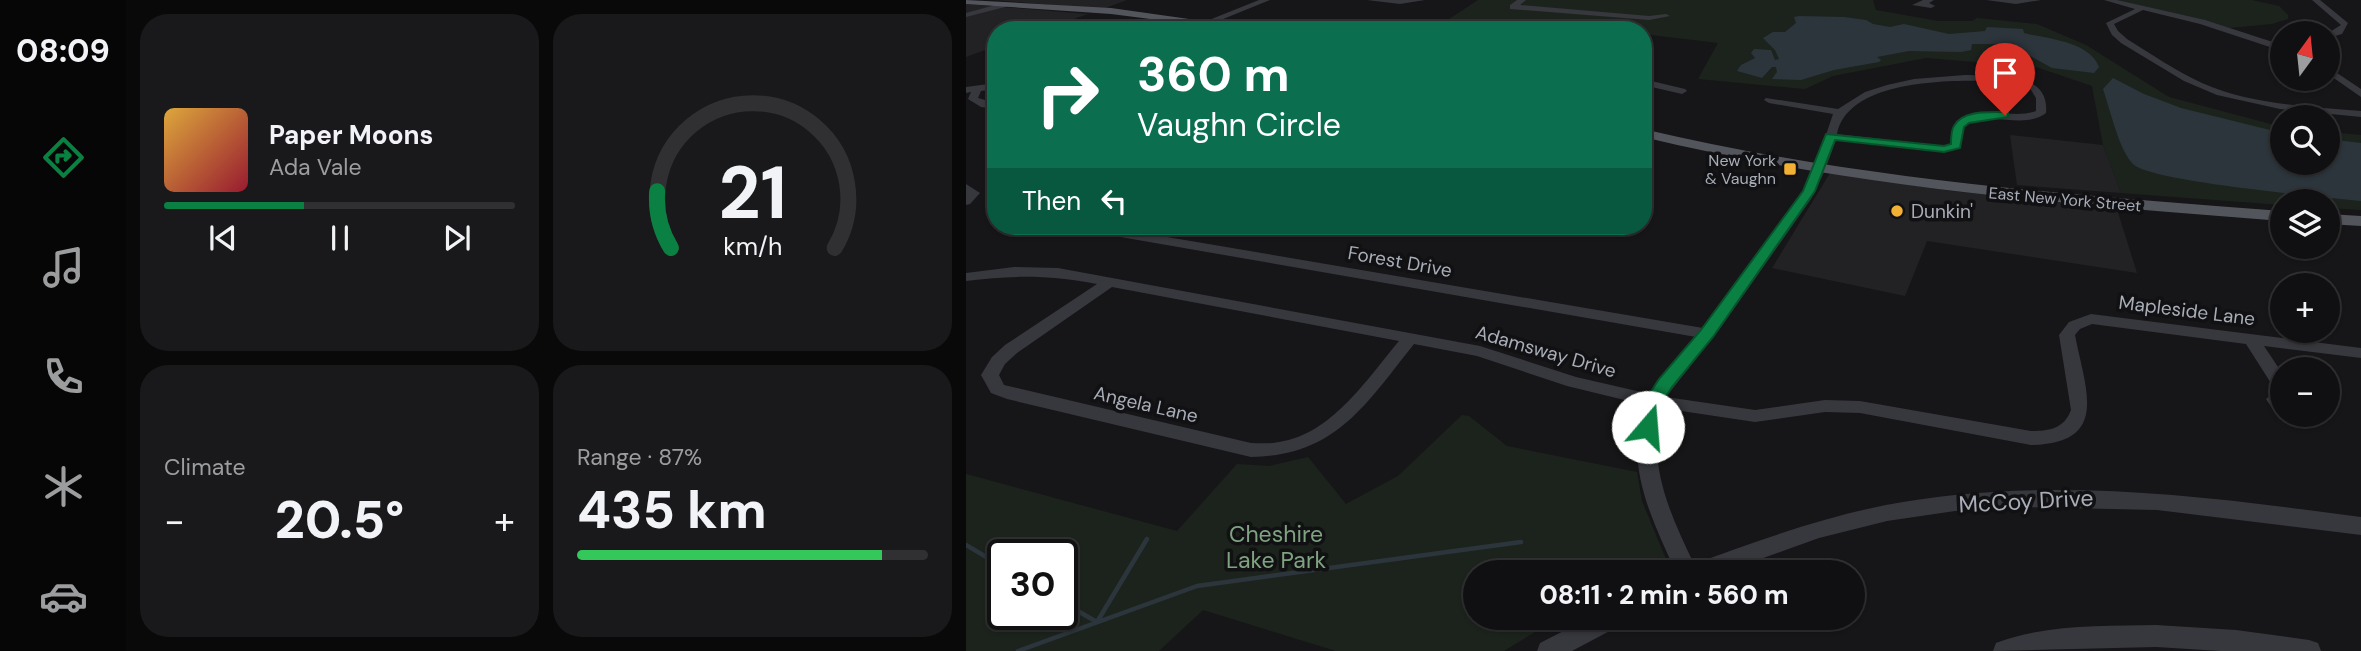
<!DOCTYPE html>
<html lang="en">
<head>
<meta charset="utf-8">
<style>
	body { margin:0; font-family:"DM Sans",sans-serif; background:#19191b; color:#f1f3f6; height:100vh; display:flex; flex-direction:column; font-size:26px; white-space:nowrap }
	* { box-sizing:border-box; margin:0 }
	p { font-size:23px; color:#9c9d9f }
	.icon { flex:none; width:38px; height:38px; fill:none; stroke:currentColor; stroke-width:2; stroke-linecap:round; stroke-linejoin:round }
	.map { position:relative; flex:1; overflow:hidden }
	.sheet { display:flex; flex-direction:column; gap:14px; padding:14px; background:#09090a; width:840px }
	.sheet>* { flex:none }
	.banner { position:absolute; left:21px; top:21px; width:665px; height:214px; border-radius:28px; box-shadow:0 2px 5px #0004,0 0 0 2px #303032; background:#0b6e4f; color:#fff; overflow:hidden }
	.needle { width:46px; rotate:15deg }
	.buttons { position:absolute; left:1304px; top:21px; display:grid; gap:14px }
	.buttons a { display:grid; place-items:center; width:70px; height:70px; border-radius:50%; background:#101012; box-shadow:0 2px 5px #0004,0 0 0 2px #303032; font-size:35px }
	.speed { position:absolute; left:21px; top:539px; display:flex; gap:14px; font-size:35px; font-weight:700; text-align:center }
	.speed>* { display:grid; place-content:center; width:91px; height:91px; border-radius:50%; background:#101012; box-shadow:0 2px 5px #0004,0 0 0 2px #303032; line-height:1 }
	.speed .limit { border:4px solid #111; border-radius:10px; background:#fff; color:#111 }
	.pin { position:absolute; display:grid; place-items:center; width:60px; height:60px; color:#fff; margin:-72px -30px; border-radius:50% 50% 50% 0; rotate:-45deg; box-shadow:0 0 7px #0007 }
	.pin .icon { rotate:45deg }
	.me { position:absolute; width:77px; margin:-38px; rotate:18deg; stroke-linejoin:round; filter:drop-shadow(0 0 5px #0008) }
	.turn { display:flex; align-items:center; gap:24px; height:147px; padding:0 35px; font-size:32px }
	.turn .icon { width:91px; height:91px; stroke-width:2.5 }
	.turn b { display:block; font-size:49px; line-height:60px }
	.then { display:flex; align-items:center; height:66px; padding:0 35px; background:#0003; gap:14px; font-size:26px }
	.big { font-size:52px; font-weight:800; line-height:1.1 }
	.sheet .card { flex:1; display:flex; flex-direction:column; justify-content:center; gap:10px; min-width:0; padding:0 24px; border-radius:28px; background:#19191b }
	.sheet .dial { align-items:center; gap:0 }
	.dial svg { height:182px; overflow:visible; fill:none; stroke:#303032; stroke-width:7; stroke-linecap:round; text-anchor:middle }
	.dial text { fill:#f1f3f6; stroke:none }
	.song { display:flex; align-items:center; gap:21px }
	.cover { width:84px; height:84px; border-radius:10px; background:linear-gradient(135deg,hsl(40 70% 55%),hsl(350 70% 35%)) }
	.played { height:7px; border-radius:4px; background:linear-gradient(90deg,#0b8043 40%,#303032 40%) }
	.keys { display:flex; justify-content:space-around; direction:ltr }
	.heat { display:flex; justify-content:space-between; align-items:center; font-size:38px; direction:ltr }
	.charge { height:10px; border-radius:5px; background:linear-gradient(90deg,#34c759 87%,#303032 0) }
	.sheet .tiles { flex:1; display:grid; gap:14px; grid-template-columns:repeat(2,1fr) }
	.trip { position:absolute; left:497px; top:560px; width:402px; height:70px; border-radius:35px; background:#101012; box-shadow:0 2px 5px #0004,0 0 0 2px #303032; font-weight:800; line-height:70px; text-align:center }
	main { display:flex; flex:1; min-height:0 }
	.dock { display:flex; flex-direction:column; width:126px; justify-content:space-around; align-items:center; background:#060607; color:#9c9d9f }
	.dock .icon { width:49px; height:49px }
	.dock .active { color:#0b8043 }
	.dock b { font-size:32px; color:#f1f3f6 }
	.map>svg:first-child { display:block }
</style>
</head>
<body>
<main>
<nav class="dock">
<b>08:09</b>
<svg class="icon active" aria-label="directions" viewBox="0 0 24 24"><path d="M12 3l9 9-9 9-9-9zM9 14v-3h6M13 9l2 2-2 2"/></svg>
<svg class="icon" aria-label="music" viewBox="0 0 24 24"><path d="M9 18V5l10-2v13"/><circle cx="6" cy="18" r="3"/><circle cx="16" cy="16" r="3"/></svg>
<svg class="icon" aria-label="phone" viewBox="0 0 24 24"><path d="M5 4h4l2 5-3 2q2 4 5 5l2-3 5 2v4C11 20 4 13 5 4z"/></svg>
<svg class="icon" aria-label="climate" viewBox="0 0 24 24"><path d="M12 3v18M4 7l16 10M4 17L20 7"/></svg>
<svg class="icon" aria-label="car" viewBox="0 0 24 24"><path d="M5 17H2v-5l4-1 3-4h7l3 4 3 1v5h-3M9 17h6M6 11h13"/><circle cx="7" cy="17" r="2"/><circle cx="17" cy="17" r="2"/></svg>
</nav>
<section class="sheet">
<div class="tiles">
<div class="card">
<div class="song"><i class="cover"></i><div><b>Paper Moons</b><p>Ada Vale</p></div></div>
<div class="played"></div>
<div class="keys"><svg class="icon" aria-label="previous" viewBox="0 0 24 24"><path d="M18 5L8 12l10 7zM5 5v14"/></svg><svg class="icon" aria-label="pause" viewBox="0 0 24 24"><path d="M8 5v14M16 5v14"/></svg><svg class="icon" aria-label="next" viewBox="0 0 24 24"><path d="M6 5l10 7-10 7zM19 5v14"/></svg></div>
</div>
<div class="card dial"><svg viewBox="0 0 100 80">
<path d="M14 69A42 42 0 1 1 86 69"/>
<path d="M14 69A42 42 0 0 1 8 44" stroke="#0b8043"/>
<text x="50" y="56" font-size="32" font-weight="700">21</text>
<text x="50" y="72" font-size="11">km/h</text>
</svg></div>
<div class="card"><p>Climate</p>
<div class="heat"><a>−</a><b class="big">20.5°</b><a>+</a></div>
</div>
<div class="card"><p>Range · 87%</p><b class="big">435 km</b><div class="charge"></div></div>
</div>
</section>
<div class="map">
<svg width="1395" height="651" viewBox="0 0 1395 651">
	<rect width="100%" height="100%" fill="#161618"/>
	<g fill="#222225">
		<polygon points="26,0 161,0 137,9"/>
		<polygon points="0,4 49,8 122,14 77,30 30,30 30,46 0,57"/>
		<polygon points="473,20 480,21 578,29 448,30"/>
		<polygon points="1044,135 1137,145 1155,193 1051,185"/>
		<polygon points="864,173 985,191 1150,206 1171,273 961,241 939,296 806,268"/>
	</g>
	<g fill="#1c231d" fill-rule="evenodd">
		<polygon points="512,0 907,0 910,10 972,21 1006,21 1011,18 1071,24 1120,45 1203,97 1316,127 1316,163 1362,163 1362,132 1395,135 1395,210 1362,208 1362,201 1316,201 1316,205 1155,193 1137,145 1126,86 1070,67 960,58 867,76 839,89 732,79 752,43 677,34 677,30 578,29 480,21"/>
		<polygon points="1151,0 1286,0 1313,6 1322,15 1322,19 1306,24 1263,28"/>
		<polygon points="144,19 217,28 84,30 105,23"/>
		<path d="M 496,415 L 503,416 L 541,446 L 671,472 L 676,501 L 702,564 L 683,572 L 509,572 L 509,618 L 592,618 L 538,651 L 370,651 L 237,610 L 193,651 L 0,651 L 0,474 L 211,531 L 271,464 L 303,466 L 342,457 L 380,504 L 432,476 ZM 37,555 L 96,555 L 96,614 L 37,614 Z"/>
	</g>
	<g fill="#2c353c">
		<path d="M 833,16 L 878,17 L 900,20 L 907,24 L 924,27 L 938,24 L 983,34 L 1019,31 L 1021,27 L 1057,29 L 1058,33 C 1081,39 1123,41 1133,67 L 1128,73 L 1086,68 L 1057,52 L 1043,51 L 1031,44 L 1006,44 L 1005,50 L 995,52 L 943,51 L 911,57 L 915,60 L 913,62 L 868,70 L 835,80 L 806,79 L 811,72 L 810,67 L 806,67 L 796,78 L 771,71 L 775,65 L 789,58 L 785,53 L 788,49 L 805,50 L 809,60 L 813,59 L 809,50 L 797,38 L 807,32 L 819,32 L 830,23 L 828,17 Z"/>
		<path d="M 1147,78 L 1178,94 L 1215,108 L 1316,133 L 1316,163 L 1362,163 L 1362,139 L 1395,143 L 1395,201 C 1360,197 1185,182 1167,164 C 1153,150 1144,109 1137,89 Z"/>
	</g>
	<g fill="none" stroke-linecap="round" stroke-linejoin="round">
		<g stroke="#2c353c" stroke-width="4.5">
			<polyline points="0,545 37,567"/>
			<polyline points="96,602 131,622 181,539"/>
			<polyline points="52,651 231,586 555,542"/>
		</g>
		<g fill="#37383d" fill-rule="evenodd">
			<polygon points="293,0 304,0 230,30 218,30"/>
			<polygon points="401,0 459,0 434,4"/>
			<polygon points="551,0 560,0 554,5 683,16 700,14 704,16 683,20 544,9 544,5"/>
			<polygon points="957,0 968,0 963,3 969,6 965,8 946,5"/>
			<polygon points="1020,0 1075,0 1050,4"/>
			<path d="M 1138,0 L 1151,0 L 1239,20 L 1316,45 L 1316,51 L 1234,24 L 1177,10 L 1148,24 L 1152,31 L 1161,39 C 1185,54 1210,71 1236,83 C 1286,105 1341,106 1395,111 L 1395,117 L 1314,109 L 1251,95 L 1218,81 L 1155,43 L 1146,35 L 1140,23 L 1169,9 Z"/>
			<polygon points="1346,0 1354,0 1382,23 1376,34 1362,38 1362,33 1375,25"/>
			<polygon points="40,2 43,6 0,17 0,13"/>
			<polygon points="1362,67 1395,89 1395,97 1362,74"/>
			<path d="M 999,75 C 1029,76 1084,70 1080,113 C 1056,131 1023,108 998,127 L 994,148 L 978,152 L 870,140 L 859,170 L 845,199 L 755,327 L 700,397 L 789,410 L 859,400 L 894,401 L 1065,431 C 1083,431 1098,429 1105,410 L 1093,335 L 1103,322 L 1125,314 L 1395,348 L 1395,358 L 1298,346 L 1316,373 L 1316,415 L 1361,415 L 1358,420 L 1344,426 C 1321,421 1313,420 1300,399 L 1310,391 L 1280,344 L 1126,324 L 1114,329 L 1109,335 C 1119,389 1145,443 1065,445 L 894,413 L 859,412 L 789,422 L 695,408 C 681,465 704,514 728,564 C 791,541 854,518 920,505 C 1078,475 1238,496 1395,517 L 1395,535 L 1191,510 L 1056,507 L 989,511 L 921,521 L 853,538 L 758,572 L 710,572 C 686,520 657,463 679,405 L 601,386 L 511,356 L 448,344 C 400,404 370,456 285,457 L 41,399 L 25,393 L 15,375 L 26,357 L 39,345 L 131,284 C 84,275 47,275 0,281 L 0,273 L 48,267 L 92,268 L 514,346 L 610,377 L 684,394 L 700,370 L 730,337 L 120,231 L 113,227 L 136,226 L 737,328 L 837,192 L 854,153 L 867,114 L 803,103 L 798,100 L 800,98 L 872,109 L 899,92 L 921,85 L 948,79 ZM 1024,81 L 1063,87 L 1070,98 L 1070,111 C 1036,123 994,90 985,144 L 978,146 L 871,134 C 882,80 981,80 1024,81 ZM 146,287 L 433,341 C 401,379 366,434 313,442 C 304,444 294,443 285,443 L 38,385 L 33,375 L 39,364 L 51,353 Z"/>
			<polygon points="677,79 719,89 721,91 716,94 677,85"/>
			<polygon points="30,83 30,89 15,91 12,98 30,103 30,109 15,107 2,99 5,92 0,93 0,87"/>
			<polygon points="0,184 14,193 4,204 0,205"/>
			<polygon points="623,618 657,618 653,626 606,651 571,651 574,643"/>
			<path d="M 1190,625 L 1270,630 L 1343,640 L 1352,643 L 1355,651 L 1255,651 L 1190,647 L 1027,651 L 1030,643 C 1079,624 1139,626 1190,625 Z"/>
		</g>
		<g fill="#53555c" fill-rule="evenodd">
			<polygon points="0,0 145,8 301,30 271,30 145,14 0,4"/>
			<path d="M 677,129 C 889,179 1100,195 1316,211 L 1316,221 C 1099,204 890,188 677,137 Z"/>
			<polygon points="1362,214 1395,216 1395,226 1362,224"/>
		</g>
	</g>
	<path fill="#0b8043" stroke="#07532c" stroke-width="2" d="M 1039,112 L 1042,113 L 1042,117 L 1003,123 L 998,127 L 994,148 L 978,152 L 869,140 L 849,191 L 747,337 L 706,387 L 697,401 L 688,431 L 675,431 L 673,427 L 679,401 L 693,379 L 735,330 L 837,191 L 860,134 L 978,146 L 985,144 C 985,138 985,130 988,126 C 996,110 1024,112 1039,112 Z"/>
	<g fill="#f2b134" stroke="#111113" stroke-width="2.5">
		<rect x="817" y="162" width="14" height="14" rx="3.5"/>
		<circle cx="931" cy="211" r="7"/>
	</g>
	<g text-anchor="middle" stroke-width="7" stroke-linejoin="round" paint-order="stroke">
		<g font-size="16" fill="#a8adb8" stroke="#111113" text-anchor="end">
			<text x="810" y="166">New York<tspan x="810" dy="18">&amp; Vaughn</tspan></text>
		</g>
		<g font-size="16" fill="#a8adb8" stroke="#111113">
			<text transform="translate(1099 199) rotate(5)" y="6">East New York Street</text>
		</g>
		<g font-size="19" fill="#a8adb8" stroke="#111113" text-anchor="start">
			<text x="945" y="218">Dunkin'</text>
		</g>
		<g font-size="19" fill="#a8adb8" stroke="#111113">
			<text transform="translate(434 261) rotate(10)" y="7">Forest Drive</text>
			<text transform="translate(1221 310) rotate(7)" y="7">Mapleside Lane</text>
			<text transform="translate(580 351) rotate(16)" y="7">Adamsway Drive</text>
			<text transform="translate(180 404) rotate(13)" y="7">Angela Lane</text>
		</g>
		<g font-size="23" fill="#a8adb8" stroke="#111113">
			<text transform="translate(1060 501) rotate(-3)" y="8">McCoy Drive</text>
		</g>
		<g font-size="23" fill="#7fa381" stroke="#111113">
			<text x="310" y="542">Cheshire<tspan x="310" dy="26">Lake Park</tspan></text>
		</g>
	</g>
</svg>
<div class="buttons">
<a><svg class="needle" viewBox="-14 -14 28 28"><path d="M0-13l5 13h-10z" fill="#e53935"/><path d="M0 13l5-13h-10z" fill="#9c9d9f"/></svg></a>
<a><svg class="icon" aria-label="search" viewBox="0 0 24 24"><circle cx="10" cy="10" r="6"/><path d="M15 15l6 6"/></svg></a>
<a><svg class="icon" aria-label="layers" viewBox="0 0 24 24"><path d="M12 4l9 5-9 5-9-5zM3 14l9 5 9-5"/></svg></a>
<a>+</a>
<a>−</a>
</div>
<div class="speed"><div class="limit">30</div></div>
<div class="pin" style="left:1039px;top:115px;background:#d93025"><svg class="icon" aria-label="arrive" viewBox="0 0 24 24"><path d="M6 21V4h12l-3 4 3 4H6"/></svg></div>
<svg class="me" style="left:682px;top:427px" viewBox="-20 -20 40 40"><circle r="19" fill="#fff"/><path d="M0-13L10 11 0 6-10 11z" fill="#0b8043"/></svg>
<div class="trip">08:11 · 2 min · 560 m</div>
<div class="banner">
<div class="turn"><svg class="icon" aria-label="right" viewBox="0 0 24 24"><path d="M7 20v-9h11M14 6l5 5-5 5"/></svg><div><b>360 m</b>Vaughn Circle</div></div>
<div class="then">Then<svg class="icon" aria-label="left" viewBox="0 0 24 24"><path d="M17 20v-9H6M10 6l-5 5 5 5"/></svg></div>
</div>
</div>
</main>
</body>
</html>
